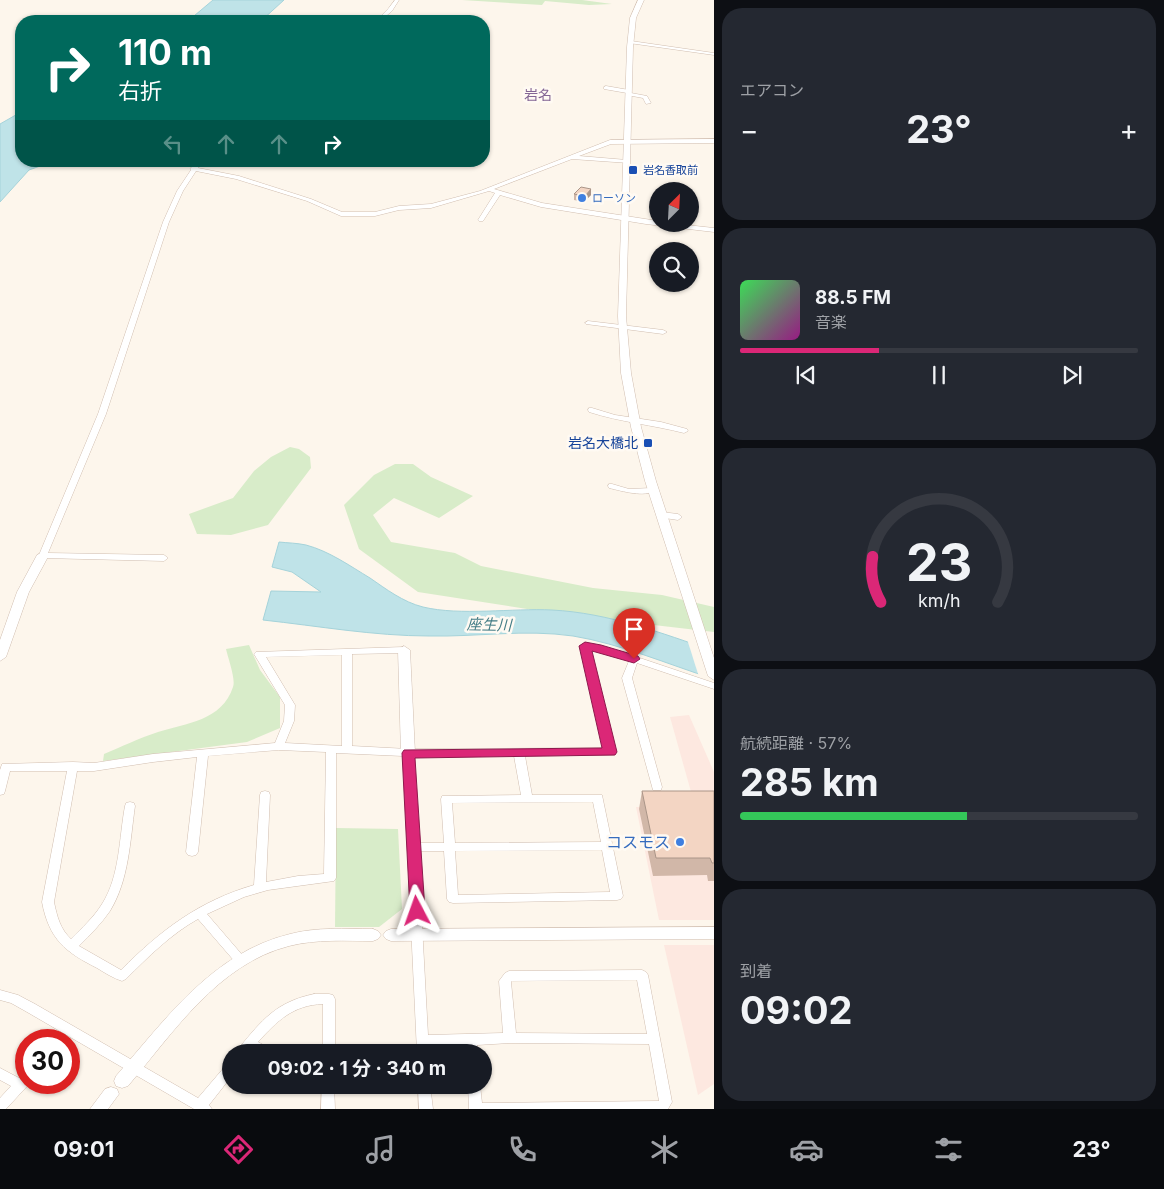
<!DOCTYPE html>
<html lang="ja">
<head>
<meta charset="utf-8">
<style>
	body { margin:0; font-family:Inter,"Noto Sans JP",sans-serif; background:#242831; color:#f1f3f6; height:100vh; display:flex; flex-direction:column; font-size:19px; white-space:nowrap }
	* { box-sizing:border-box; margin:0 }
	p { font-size:16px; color:#9ea1a6 }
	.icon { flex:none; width:28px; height:28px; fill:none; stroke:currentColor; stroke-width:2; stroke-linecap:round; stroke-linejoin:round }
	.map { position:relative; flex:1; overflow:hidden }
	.details { display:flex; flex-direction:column; gap:8px; padding:8px; background:#0d0f14; width:450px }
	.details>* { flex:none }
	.hud { position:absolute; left:15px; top:15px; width:475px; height:152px; border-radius:20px; box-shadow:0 1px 4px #0004; background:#00695c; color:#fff; overflow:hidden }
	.needle { width:32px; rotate:24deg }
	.buttons { position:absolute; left:649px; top:182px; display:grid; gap:10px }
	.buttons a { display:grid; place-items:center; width:50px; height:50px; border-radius:50%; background:#171b24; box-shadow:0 1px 4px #0004; font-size:25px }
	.speed { position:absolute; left:15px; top:1029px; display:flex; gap:10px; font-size:25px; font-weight:700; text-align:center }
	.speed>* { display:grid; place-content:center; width:65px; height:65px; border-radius:50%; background:#171b24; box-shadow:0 1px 4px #0004; line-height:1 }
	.speed .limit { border:8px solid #d22; background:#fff; color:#111 }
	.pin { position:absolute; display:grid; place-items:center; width:42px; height:42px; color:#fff; margin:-51px -21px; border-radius:50% 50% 50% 0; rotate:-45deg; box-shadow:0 0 5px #0007 }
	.pin .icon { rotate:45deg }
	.me { position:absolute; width:55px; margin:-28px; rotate:356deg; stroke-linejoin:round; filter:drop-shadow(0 0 4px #0008) }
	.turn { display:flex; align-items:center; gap:18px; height:105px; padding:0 20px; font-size:22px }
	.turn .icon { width:65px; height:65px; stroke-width:2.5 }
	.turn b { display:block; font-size:35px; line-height:42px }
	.lanes { display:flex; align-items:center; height:48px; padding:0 20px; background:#0003; justify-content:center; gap:25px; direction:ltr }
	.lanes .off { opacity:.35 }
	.big { font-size:38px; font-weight:700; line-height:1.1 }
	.details .card { flex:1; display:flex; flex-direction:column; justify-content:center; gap:8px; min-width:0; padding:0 18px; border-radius:20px; background:#242831 }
	.details .dial { align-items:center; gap:0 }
	.dial svg { height:130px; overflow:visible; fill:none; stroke:#363941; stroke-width:7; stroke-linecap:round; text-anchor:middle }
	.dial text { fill:#f1f3f6; stroke:none }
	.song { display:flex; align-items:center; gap:15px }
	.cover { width:60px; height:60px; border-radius:8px; background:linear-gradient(135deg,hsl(130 70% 55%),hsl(310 70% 35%)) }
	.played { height:5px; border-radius:2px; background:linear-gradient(90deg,#db2777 35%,#363941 35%) }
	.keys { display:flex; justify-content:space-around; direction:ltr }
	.heat { display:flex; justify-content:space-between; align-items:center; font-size:28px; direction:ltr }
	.charge { height:8px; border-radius:4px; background:linear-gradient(90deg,#34c759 57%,#363941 0) }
	.trip { position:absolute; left:222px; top:1044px; width:270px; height:50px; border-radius:25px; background:#171b24; box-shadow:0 1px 4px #0004; font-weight:700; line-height:50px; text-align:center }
	.dock { display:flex; height:80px; justify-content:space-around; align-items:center; background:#090b0e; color:#9ea1a6 }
	.dock .icon { width:35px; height:35px }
	.dock .active { color:#db2777 }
	.dock b { font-size:22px; color:#f1f3f6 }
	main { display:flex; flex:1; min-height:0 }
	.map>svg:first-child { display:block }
</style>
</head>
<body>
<main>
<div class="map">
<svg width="714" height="1109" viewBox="0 0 714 1109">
	<rect width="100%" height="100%" fill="#fdf6ec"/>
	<g fill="#fde8e0">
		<polygon points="689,715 714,772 714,920 659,920 636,807 695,806 670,717"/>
		<polygon points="664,945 714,945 714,1084 698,1095"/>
	</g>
	<g fill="#d8ecc9">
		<polygon points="462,0 582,0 612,4 589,5 545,1 542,5"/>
		<polygon points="290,447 299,449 310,457 311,468 268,525 231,535 197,534 189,514 233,498 254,471 271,457"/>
		<polygon points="395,464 413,464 431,477 473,496 439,518 394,498 373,515 391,542 455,553 481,566 593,588 662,595 714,607 714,632 559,614 418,592 359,549 344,505 374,475"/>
		<path d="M 249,645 L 260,670 L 280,697 L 280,728 L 247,742 L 103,761 L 104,754 C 121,747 139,738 158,732 C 186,723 222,721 233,687 C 236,680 228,658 226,649 Z"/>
		<polygon points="336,828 398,829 402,909 379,927 335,927"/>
	</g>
	<g fill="#bfe3e8" stroke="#a5d3da">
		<polygon points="213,0 284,0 261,21 188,21"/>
		<polygon points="21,112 21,161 54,161 29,170 0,202 0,124"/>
		<path d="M 279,542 C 288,543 297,543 306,545 C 329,551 350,566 370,578 C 386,589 403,602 423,607 C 460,616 513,608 552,610 C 609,613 661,633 714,651 L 714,679 C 667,664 621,644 573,636 C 525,629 477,637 429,636 C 374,636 318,626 263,620 L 271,591 L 321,592 L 292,572 L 272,567 Z"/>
	</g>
	<polygon fill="#fdf6ec" points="687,639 714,648 714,681 699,677"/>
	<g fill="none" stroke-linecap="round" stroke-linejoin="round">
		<g stroke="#d1beb0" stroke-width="1">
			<g id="minor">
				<polygon points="395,0 399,0 392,11 380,21 376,21 388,9"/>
				<polygon points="631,41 714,53 714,55 629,43 629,42"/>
				<polygon points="606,86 629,90 631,91 631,93 647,96 651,103 646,104 643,98 627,95 627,93 604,89 604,87"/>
				<polygon points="714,139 714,143 611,144 579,156 627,160 629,161 629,163 572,159 494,189 542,203 658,221 658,224 677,224 714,228 714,232 646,224 541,207 500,195 483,221 479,221 478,220 495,193 489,191 431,208 399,210 375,216 341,216 307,201 236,179 196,171 183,191 169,222 106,414 48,553 164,555 168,558 164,561 43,558 39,555 98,414 163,222 177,191 191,170 190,169 197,161 203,161 198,168 239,176 311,199 342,212 375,212 399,206 431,204 480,191 610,140"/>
				<polygon points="588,321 663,330 667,332 663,334 586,324 585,323"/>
				<path d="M 589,408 L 592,408 L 615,415 L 661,422 L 687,429 L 688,431 L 684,433 C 653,425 620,422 589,412 L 588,410 Z"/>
				<path d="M 609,484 L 612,484 L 629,489 L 652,488 L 656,490 C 645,498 622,491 609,488 L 608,486 Z"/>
				<polygon points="661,512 678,514 682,517 678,520 658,517 657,515"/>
				<path d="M 585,643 L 625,653 L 714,683 L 714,689 L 637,663 L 632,678 L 662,787 L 661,790 L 653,790 L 622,678 L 629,661 L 591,650 L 615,752 L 614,755 L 525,756 L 532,795 L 602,795 L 623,896 L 621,899 L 617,900 L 453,903 L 449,902 L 447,899 L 444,851 L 418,851 L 428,1035 L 503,1033 L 499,981 L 505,973 L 509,971 L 642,970 L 646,972 L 648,975 L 672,1102 L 668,1109 L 469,1109 L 468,1085 L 480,1085 L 482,1103 L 659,1101 L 649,1044 L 510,1043 L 477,1045 L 478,1052 L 466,1052 L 465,1045 L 429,1045 L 429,1052 L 417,1052 L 403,756 L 336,753 L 336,878 L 334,881 L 268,890 L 244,897 L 207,914 L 244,957 L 246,960 L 244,963 L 240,965 L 236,963 L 198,919 C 171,934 148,957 126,979 L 122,981 C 113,978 105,973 97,968 C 65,952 49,939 42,902 L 67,771 L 10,771 L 5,791 L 4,794 L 0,795 L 0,770 L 2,764 L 73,762 L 94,763 L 153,754 L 275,743 L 284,721 L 285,705 L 254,654 L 256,652 L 404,647 L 409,650 L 404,653 L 352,654 L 352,746 L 408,749 L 604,748 L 580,646 ZM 342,655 L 342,746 L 285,743 L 294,721 L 295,705 L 266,657 ZM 279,750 L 326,752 L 324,874 L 298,876 L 266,882 L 270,795 L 269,792 L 265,791 L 261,792 L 260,795 L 254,885 C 199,901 161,930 121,970 L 79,946 C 90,935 101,924 110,911 C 129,880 130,841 135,806 L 134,803 L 130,802 L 126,803 L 125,806 C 119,838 120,876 102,904 C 94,917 82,928 71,939 C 60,929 57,916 54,902 L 77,771 L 94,771 L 153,762 L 197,757 L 186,852 L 188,855 L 192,856 L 196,855 L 198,852 L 208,756 ZM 514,756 L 521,795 L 442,796 L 441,799 L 444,843 L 418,843 L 413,757 ZM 593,802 L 601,842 L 455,843 L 452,803 ZM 602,850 L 610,892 L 458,895 L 455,851 ZM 637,980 L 647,1034 L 516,1033 L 511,982 L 512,981 Z"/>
				<polygon points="0,990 18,995 35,1004 198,1098 227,1064 231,1063 231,1077 209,1105 212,1109 194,1109 27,1012 11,1003 0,1000"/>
				<path d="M 314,994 L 329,994 L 333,995 L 335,999 L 335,1052 L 323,1052 L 323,1004 C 293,1005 277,1021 258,1042 L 269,1048 L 271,1052 L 254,1052 L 251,1051 L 250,1052 L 237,1052 L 239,1048 C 262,1020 276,1002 314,994 Z"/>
				<polygon points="0,1068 19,1078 26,1074 26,1082 31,1082 6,1109 0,1109 0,1098 11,1086 0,1080"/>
				<polygon points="322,1085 334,1085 335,1109 321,1109"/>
				<polygon points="418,1085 430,1085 433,1109 419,1109"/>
			</g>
		</g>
		<g stroke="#d1beb0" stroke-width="1">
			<g id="tertiary">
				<polygon points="638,0 644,0 636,18 633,47 626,316 631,373 641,427 656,481 714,658 714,680 708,676 645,481 631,427 621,373 618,316 627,47 630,18"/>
				<polygon points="43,552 49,555 29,592 6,657 0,661 0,640 17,592 37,555"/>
				<polygon points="404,646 410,650 415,753 413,756 403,756 401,753 398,650"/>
				<polygon points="714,927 714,939 391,941 386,939 383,935 386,931 391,929"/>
				<path d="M 373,929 L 378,931 L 381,935 L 378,939 L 373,941 C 346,941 316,939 289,946 C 218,964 173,1033 128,1086 L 122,1088 L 116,1086 L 114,1081 L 116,1076 C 166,1019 212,953 290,934 C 316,927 345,929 373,929 Z"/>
				<polygon points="111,1087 117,1089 119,1094 108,1109 90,1109 105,1089"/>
			</g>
		</g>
		<use href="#minor" fill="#fff" fill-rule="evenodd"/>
		<use href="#tertiary" fill="#fff" fill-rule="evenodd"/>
	</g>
	<g fill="#d1b7a8">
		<polygon points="591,189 591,195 584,202 574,200 574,194"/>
		<polygon points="642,791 714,791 714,881 708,881 707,875 653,876 639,809"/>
	</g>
	<polygon fill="#aa9588" points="591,189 591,195 584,202 585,196"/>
	<g fill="#f3d5c3" stroke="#aa9588">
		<polygon points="581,187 591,189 585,196 574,194"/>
		<polygon points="642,791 714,791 714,863 712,863 710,858 656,858"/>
	</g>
	<polygon fill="#db2777" stroke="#8e194d" points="585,642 601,645 638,656 640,659 634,663 592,651 617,752 615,755 415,758 425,911 422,915 417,917 412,915 410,911 402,753 404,750 602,748 579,646"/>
	<g fill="#1a4fb4" stroke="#fffaf3" stroke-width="2">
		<rect x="628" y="165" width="10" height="10" rx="2.5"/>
		<rect x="643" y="438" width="10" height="10" rx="2.5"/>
	</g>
	<g fill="#3f7fe0" stroke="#fffaf3" stroke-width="2">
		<circle cx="582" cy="198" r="5"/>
		<circle cx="680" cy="842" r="5"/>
	</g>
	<g text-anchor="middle" stroke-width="5" stroke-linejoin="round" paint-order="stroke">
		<g font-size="11" fill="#164399" stroke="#fffaf3" text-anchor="start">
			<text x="643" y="174">岩名香取前</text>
		</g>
		<g font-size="11" fill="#366cbe" stroke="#fffaf3" text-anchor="start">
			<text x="592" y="202">ローソン</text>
		</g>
		<g font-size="14" fill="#846695" stroke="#fffaf3">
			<text x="538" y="100">岩名</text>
		</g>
		<g font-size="14" fill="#164399" stroke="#fffaf3" text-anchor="end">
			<text x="638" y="448">岩名大橋北</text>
		</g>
		<g font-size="15" font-style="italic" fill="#437c86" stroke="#fffaf3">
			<text transform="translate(489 625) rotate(1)" y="5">座生川</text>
		</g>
		<g font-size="16" fill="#366cbe" stroke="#fffaf3" text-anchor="end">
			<text x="670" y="848">コスモス</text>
		</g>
	</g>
</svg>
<div class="buttons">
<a><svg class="needle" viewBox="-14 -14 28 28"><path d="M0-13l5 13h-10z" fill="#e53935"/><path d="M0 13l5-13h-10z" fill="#9ea1a6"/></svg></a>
<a><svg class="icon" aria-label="search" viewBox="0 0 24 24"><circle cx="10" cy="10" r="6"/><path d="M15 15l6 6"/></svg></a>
</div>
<div class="speed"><div class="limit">30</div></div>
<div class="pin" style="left:634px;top:659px;background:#d93025"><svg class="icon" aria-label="arrive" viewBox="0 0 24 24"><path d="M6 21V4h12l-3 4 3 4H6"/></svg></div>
<svg class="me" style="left:417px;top:911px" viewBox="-20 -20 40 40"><path d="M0-17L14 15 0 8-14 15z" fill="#db2777" stroke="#fff" stroke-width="4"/></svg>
<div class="trip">09:02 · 1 分 · 340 m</div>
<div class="hud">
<div class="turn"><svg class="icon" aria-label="right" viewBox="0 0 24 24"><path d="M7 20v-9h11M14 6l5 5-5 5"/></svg><div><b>110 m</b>右折</div></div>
<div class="lanes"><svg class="icon off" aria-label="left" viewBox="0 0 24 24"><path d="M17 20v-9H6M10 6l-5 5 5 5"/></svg><svg class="icon off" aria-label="ahead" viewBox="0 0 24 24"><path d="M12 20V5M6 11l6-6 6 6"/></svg><svg class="icon off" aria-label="ahead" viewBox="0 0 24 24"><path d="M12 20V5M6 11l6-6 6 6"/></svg><svg class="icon" aria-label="right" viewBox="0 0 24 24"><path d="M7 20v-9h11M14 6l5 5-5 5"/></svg></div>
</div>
</div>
<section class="details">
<div class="card"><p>エアコン</p>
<div class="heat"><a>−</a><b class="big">23°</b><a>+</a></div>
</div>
<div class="card">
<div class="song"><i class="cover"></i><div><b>88.5 FM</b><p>音楽</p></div></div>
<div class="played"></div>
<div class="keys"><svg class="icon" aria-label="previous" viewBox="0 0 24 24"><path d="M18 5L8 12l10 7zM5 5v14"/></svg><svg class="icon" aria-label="pause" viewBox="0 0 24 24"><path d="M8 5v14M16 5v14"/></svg><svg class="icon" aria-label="next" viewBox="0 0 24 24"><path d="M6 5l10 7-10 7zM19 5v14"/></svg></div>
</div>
<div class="card dial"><svg viewBox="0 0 100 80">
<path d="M14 69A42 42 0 1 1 86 69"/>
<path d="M14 69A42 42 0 0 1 9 41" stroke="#db2777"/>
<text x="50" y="56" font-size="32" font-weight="700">23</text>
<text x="50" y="72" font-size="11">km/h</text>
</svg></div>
<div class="card"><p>航続距離 · 57%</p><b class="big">285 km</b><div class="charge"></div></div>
<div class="card"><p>到着</p><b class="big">09:02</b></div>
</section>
</main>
<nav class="dock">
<b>09:01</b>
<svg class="icon active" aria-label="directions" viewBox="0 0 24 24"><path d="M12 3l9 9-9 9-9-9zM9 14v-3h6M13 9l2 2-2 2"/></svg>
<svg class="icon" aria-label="music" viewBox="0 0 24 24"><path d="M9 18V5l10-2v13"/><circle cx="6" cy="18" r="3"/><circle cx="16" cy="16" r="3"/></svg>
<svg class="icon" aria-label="phone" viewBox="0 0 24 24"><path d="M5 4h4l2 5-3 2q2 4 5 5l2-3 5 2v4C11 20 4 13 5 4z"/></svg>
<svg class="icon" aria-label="climate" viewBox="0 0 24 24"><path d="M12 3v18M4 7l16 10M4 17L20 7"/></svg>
<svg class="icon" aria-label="car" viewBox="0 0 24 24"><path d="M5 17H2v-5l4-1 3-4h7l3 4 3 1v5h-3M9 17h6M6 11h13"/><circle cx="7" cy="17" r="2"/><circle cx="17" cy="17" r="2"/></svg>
<svg class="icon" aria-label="filters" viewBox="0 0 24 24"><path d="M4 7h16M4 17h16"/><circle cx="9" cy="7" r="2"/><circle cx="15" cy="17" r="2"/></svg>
<b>23°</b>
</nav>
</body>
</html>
